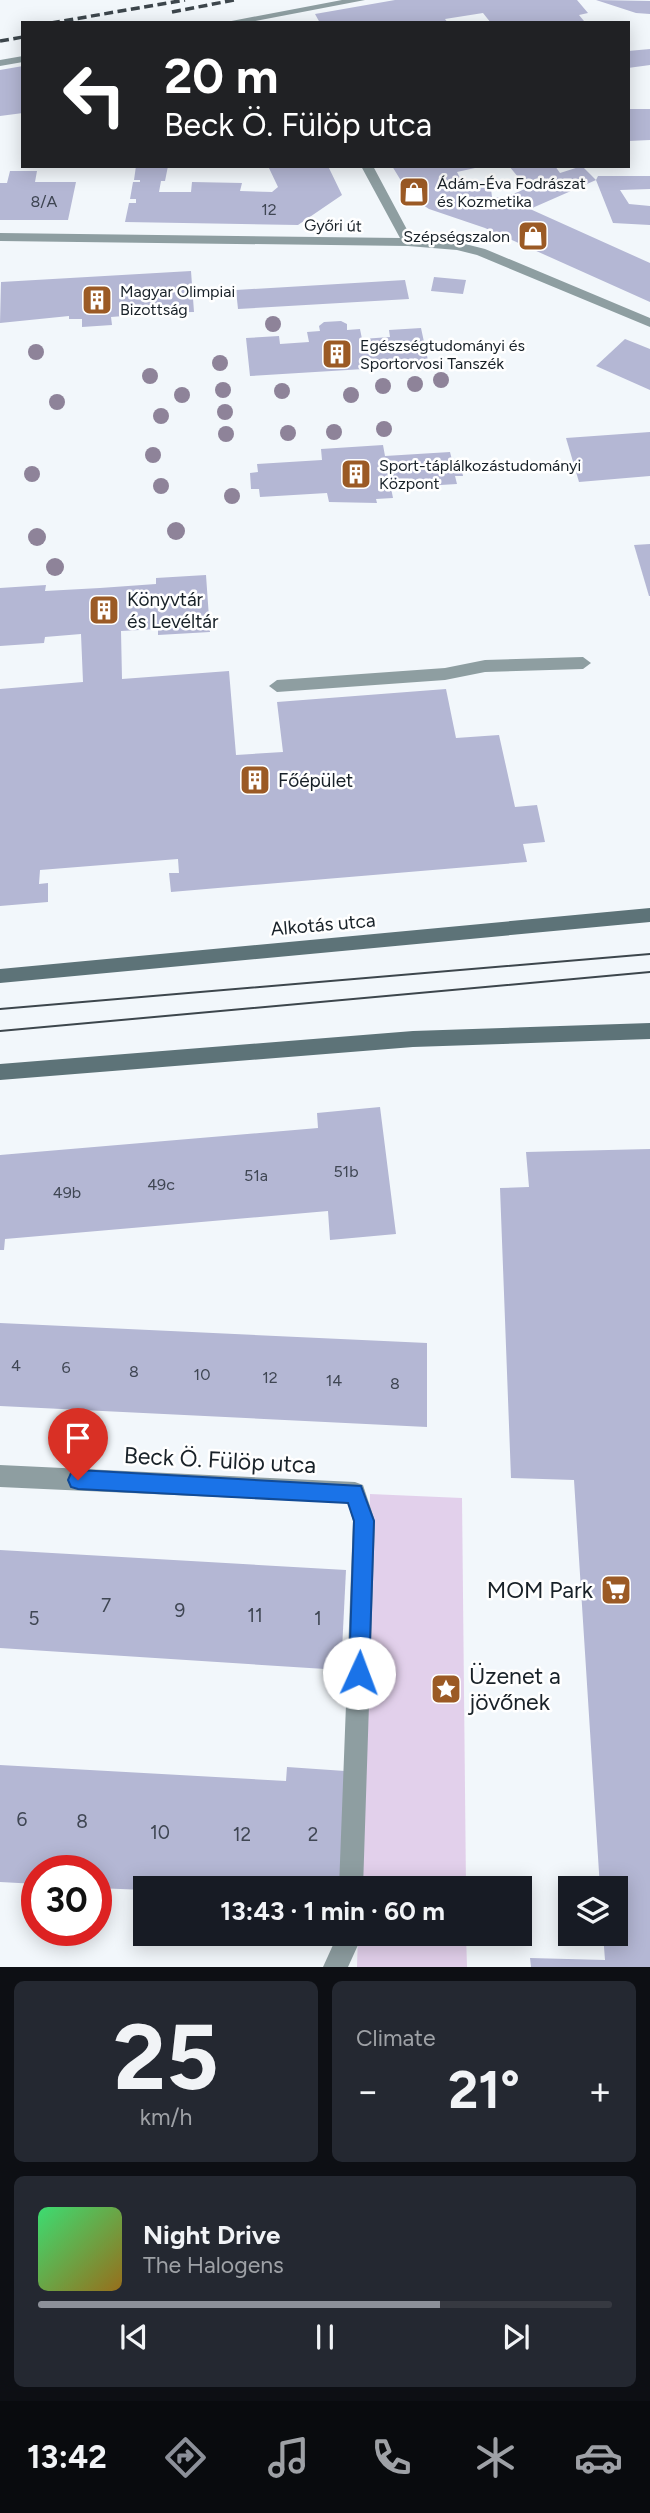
<!DOCTYPE html>
<html lang="en">
<head>
<meta charset="utf-8">
<style>
	body { margin:0; font-family:Figtree,sans-serif; background:#242831; color:#f1f3f6; height:100vh; display:flex; flex-direction:column; font-size:26px; white-space:nowrap }
	* { box-sizing:border-box; margin:0 }
	p { font-size:23px; color:#9ea1a6 }
	.icon { flex:none; width:38px; height:38px; fill:none; stroke:currentColor; stroke-width:2; stroke-linecap:round; stroke-linejoin:round }
	.map { position:relative; height:1967px; overflow:hidden }
	.details { display:flex; flex-direction:column; gap:14px; padding:14px; background:#0d0f14; flex:1 }
	.details>* { flex:none }
	.top-card { position:absolute; left:21px; top:21px; width:609px; height:147px; border-radius:0px; box-shadow:0 4px 18px #0003; background:#202124; color:#fff; overflow:hidden }
	.fabs { position:absolute; left:558px; top:1876px; display:grid; gap:14px }
	.fabs a { display:grid; place-items:center; width:70px; height:70px; border-radius:0px; background:#171b24; box-shadow:0 4px 18px #0003; font-size:35px }
	.speed { position:absolute; left:21px; top:1855px; display:flex; gap:14px; font-size:35px; font-weight:700; text-align:center }
	.speed>* { display:grid; place-content:center; width:91px; height:91px; border-radius:50%; background:#171b24; box-shadow:0 4px 18px #0003; line-height:1 }
	.speed .limit { border:10px solid #d22; background:#fff; color:#111 }
	.pin { position:absolute; display:grid; place-items:center; width:60px; height:60px; color:#fff; margin:-72px -30px; border-radius:50% 50% 50% 0; rotate:-45deg; box-shadow:0 0 7px #0007 }
	.pin .icon { rotate:45deg }
	.me { position:absolute; width:77px; margin:-38px; rotate:2deg; stroke-linejoin:round; filter:drop-shadow(0 0 5px #0008) }
	.turn { display:flex; align-items:center; gap:24px; height:147px; padding:0 28px; font-size:32px }
	.turn .icon { width:91px; height:91px; stroke-width:2.5 }
	.turn b { display:block; font-size:49px; line-height:60px }
	.big { font-size:52px; font-weight:700; line-height:1.1 }
	.details .widget { flex:1; display:flex; flex-direction:column; justify-content:center; gap:10px; min-width:0; padding:0 24px; border-radius:10px; background:#242831 }
	.details .dial { align-items:center; gap:0 }
	.dial b { font-size:91px; line-height:1 }
	.song { display:flex; align-items:center; gap:21px }
	.cover { width:84px; height:84px; border-radius:10px; background:linear-gradient(135deg,hsl(140 70% 55%),hsl(40 70% 35%)) }
	.played { height:7px; border-radius:4px; background:linear-gradient(90deg,#8c9099 70%,#363941 70%) }
	.keys { display:flex; justify-content:space-around; direction:ltr }
	.heat { display:flex; justify-content:space-between; align-items:center; font-size:38px; direction:ltr }
	.details .tiles { flex:1; display:grid; gap:14px; grid-template-columns:1fr 1fr }
	.widget:last-child { grid-column:span 2 }
	.trip { position:absolute; left:133px; top:1876px; width:399px; height:70px; border-radius:0px; background:#171b24; box-shadow:0 4px 18px #0003; font-weight:700; line-height:70px; text-align:center }
	.tab-bar { display:flex; height:112px; justify-content:space-around; align-items:center; background:#090b0e; color:#9ea1a6 }
	.tab-bar .icon { width:49px; height:49px }
	.tab-bar .current { color:#8c9099 }
	.tab-bar b { font-size:32px; color:#f1f3f6 }
	.map>svg:first-child { display:block }
</style>
</head>
<body>
<div class="map">
<svg width="650" height="1967" viewBox="0 0 650 1967">
	<rect width="100%" height="100%" fill="#f2f7fb"/>
	<g fill="#e2d0eb">
		<polygon points="370,1494 462,1498 466,1888 359,1888"/>
		<polygon points="358,1934 466,1934 467,1967 357,1967"/>
	</g>
	<g fill="#b4b7d4">
		<polygon points="395,0 577,0 588,13 579,15 584,21 575,23 491,23 483,13 445,19 448,23 320,23 315,14"/>
		<polygon points="596,0 650,1 650,14 636,13"/>
		<polygon points="650,49 650,65 628,68 628,51"/>
		<polygon points="23,66 23,113 0,116 0,70"/>
		<polygon points="628,109 650,109 650,140 628,141"/>
		<polygon points="136,166 168,166 165,181 161,181 159,192 191,192 192,182 242,183 240,191 272,192 278,187 268,166 328,166 342,195 298,225 125,222 129,203 136,203 136,199 130,199 133,182 140,182 140,180 134,180"/>
		<polygon points="392,166 484,166 457,172 461,180 484,183 491,189 492,197 504,198 527,188 509,166 555,166 560,173 582,166 596,180 530,209 650,263 650,302 485,228 429,209 411,197"/>
		<polygon points="10,171 37,171 35,182 76,182 68,220 0,220 0,183 7,183"/>
		<polygon points="598,176 650,176 650,189 620,190 629,204 650,206 650,225 613,223 596,180"/>
		<polygon points="191,271 194,312 124,313 124,316 111,317 112,325 82,327 82,319 69,319 69,316 0,323 1,282"/>
		<polygon points="434,277 466,280 463,294 431,291"/>
		<polygon points="405,280 409,299 238,309 236,290"/>
		<polygon points="341,321 347,324 347,330 360,329 362,339 390,337 389,330 421,328 429,365 250,376 246,338 279,336 280,344 309,342 307,332 320,331 319,326 324,322"/>
		<polygon points="625,339 650,349 650,390 596,366"/>
		<polygon points="650,432 650,476 579,482 566,438"/>
		<polygon points="383,445 385,456 450,452 452,460 460,460 463,476 455,476 457,484 391,488 393,498 376,499 377,503 329,502 327,493 260,497 259,489 251,489 250,473 258,472 257,464 322,460 321,449"/>
		<polygon points="650,544 650,596 649,596 634,545"/>
		<polygon points="206,575 210,632 158,635 158,629 121,631 122,679 229,671 236,755 283,752 277,702 446,689 456,738 499,735 515,807 537,805 545,842 523,844 527,862 171,892 169,873 179,873 178,859 40,870 39,884 48,883 48,902 0,906 0,689 83,682 81,634 45,637 44,643 0,646 0,588 46,585 45,591 100,588 156,584 156,578"/>
		<polygon points="380,1107 396,1234 330,1240 328,1211 5,1239 4,1250 0,1250 0,1155 318,1128 317,1113"/>
		<polygon points="650,1149 650,1967 531,1967 530,1958 605,1960 603,1934 616,1934 616,1888 600,1888 574,1480 511,1478 500,1188 529,1187 526,1152"/>
		<polygon points="0,1323 427,1343 427,1427 0,1406"/>
		<polygon points="0,1550 346,1570 341,1670 0,1648"/>
		<polygon points="0,1765 286,1781 287,1767 345,1771 342,1888 145,1890 96,1888 96,1871 37,1871 37,1884 0,1882"/>
	</g>
	<g fill="none" stroke-linecap="round" stroke-linejoin="round">
		<polygon fill="#8e9ea1" fill-rule="evenodd" points="583,657 591,663 583,669 485,672 445,680 277,692 269,686 277,680 445,668 485,660"/>
		<g fill="#8e9ea1" fill-rule="evenodd">
			<polygon points="342,0 365,0 245,23 221,23"/>
			<polygon points="23,56 23,62 0,66 0,60"/>
			<polygon points="361,166 373,166 412,239 457,242 485,249 650,318 650,327 477,255 457,250 408,246 0,241 0,233 400,238"/>
			<polygon points="0,1465 355,1482 363,1485 375,1521 363,1888 339,1888 353,1521 348,1503 0,1487"/>
			<polygon points="338,1934 363,1934 348,1967 323,1967"/>
		</g>
		<g fill="#5d7378" fill-rule="evenodd">
			<polygon points="650,908 650,922 0,983 0,969"/>
			<polygon points="650,1023 650,1039 413,1047 0,1080 0,1064 413,1031"/>
		</g>
		<g stroke="#3d464c" stroke-width="2">
			<polyline points="0,1009 650,954"/>
			<polyline points="0,1031 650,972"/>
		</g>
		<g stroke="#3d464c" stroke-width="3.5" stroke-dasharray="9 4.5" stroke-linecap="butt">
			<polyline points="172,12 234,0"/>
			<polyline points="51,23 185,0"/>
			<polyline points="0,41 23,37"/>
		</g>
	</g>
	<g fill="#8e8399">
		<circle cx="273" cy="324" r="8"/>
		<circle cx="36" cy="352" r="8"/>
		<circle cx="220" cy="363" r="8"/>
		<circle cx="150" cy="376" r="8"/>
		<circle cx="441" cy="380" r="8"/>
		<circle cx="415" cy="384" r="8"/>
		<circle cx="383" cy="386" r="8"/>
		<circle cx="223" cy="390" r="8"/>
		<circle cx="282" cy="391" r="8"/>
		<circle cx="182" cy="395" r="8"/>
		<circle cx="351" cy="395" r="8"/>
		<circle cx="57" cy="402" r="8"/>
		<circle cx="225" cy="412" r="8"/>
		<circle cx="161" cy="416" r="8"/>
		<circle cx="384" cy="429" r="8"/>
		<circle cx="334" cy="432" r="8"/>
		<circle cx="288" cy="433" r="8"/>
		<circle cx="226" cy="434" r="8"/>
		<circle cx="153" cy="455" r="8"/>
		<circle cx="32" cy="474" r="8"/>
		<circle cx="161" cy="486" r="8"/>
		<circle cx="232" cy="496" r="8"/>
		<circle cx="176" cy="531" r="9"/>
		<circle cx="37" cy="537" r="9"/>
		<circle cx="55" cy="567" r="9"/>
	</g>
	<polygon fill="#1a73e8" stroke="#114b97" stroke-width="2" points="78,1470 361,1486 374,1521 369,1673 366,1680 359,1683 352,1680 349,1673 354,1521 348,1503 78,1489 71,1487 68,1480 71,1473"/>
	<defs>
		<g id="shop-square" transform="scale(1.575)"><rect x="-9" y="-9" width="18" height="18" rx="4" fill="#9b5a25" stroke="#fff"/><path d="M-5-2.5h2.3a2.7 3.5 0 0 1 5.4 0H5L5.5 6h-11ZM-1.5-2.5h3a1.5 2.3 0 0 0-3 0Z" fill="#fff"/></g>
		<g id="building-square" transform="scale(1.575)"><rect x="-9" y="-9" width="18" height="18" rx="4" fill="#9b5a25" stroke="#fff"/><path d="M-4-6H4V6H1V3H-1V6H-4ZM-2.5-4.3h1.7v1.8h-1.7ZM.8-4.3h1.7v1.8H.8ZM-2.5-1h1.7V.8h-1.7ZM.8-1h1.7V.8H.8Z" fill="#fff"/></g>
		<g id="supermarket-square" transform="scale(1.575)"><rect x="-9" y="-9" width="18" height="18" rx="4" fill="#9b5a25" stroke="#fff"/><path d="M-6-5.5h2.5l.6 2H6L4.5 2H-2.5L-4.4-4H-6ZM-1.5 3.2a1.3 1.3 0 1 0 .1 0ZM3 3.2a1.3 1.3 0 1 0 .1 0Z" fill="#fff"/></g>
		<g id="sight-square" transform="scale(1.575)"><rect x="-9" y="-9" width="18" height="18" rx="4" fill="#9b5a25" stroke="#fff"/><path d="M0-6L1.8-2.2L6-1.7L2.9 1.2L3.7 5.4L0 3.3L-3.7 5.4L-2.9 1.2L-6-1.7L-1.8-2.2Z" fill="#fff"/></g>
	</defs>
	<g fill-rule="evenodd">
		<use href="#shop-square" x="414" y="192"/>
		<use href="#shop-square" x="533" y="236"/>
		<use href="#building-square" x="97" y="300"/>
		<use href="#building-square" x="337" y="354"/>
		<use href="#building-square" x="356" y="474"/>
		<use href="#building-square" x="104" y="610"/>
		<use href="#building-square" x="255" y="780"/>
		<use href="#supermarket-square" x="616" y="1590"/>
		<use href="#sight-square" x="446" y="1689"/>
	</g>
	<g text-anchor="middle" stroke-width="5" stroke-linejoin="round" paint-order="stroke">
		<g font-size="16" fill="#182128" stroke="#fff" text-anchor="start">
			<text x="437" y="189">Ádám-Éva Fodrászat<tspan x="437" dy="18">és Kozmetika</tspan></text>
			<text x="510" y="242" text-anchor="end">Szépségszalon</text>
			<text x="120" y="297">Magyar Olimpiai<tspan x="120" dy="18">Bizottság</tspan></text>
			<text x="360" y="351">Egészségtudományi és<tspan x="360" dy="18">Sportorvosi Tanszék</tspan></text>
			<text x="379" y="471">Sport-táplálkozástudományi<tspan x="379" dy="18">Központ</tspan></text>
		</g>
		<g font-size="16" fill="#3f4653">
			<text x="44" y="207">8/A</text>
			<text x="269" y="215">12</text>
			<text x="346" y="1177">51b</text>
			<text x="256" y="1181">51a</text>
			<text x="161" y="1190">49c</text>
			<text x="67" y="1198">49b</text>
			<text x="16" y="1371">4</text>
			<text x="66" y="1373">6</text>
			<text x="134" y="1377">8</text>
			<text x="202" y="1380">10</text>
			<text x="270" y="1383">12</text>
			<text x="334" y="1386">14</text>
			<text x="395" y="1389">8</text>
		</g>
		<g font-size="16" fill="#182128" stroke="#fff">
			<text transform="translate(333 225) rotate(1)" y="6">Győri út</text>
		</g>
		<g font-size="19" fill="#182128" stroke="#fff" text-anchor="start">
			<text x="127" y="606">Könyvtár<tspan x="127" dy="22">és Levéltár</tspan></text>
			<text x="278" y="787">Főépület</text>
		</g>
		<g font-size="19" fill="#182128" stroke="#fff">
			<text transform="translate(323 924) rotate(-5)" y="7">Alkotás utca</text>
		</g>
		<g font-size="19" fill="#3f4653">
			<text x="106" y="1612">7</text>
			<text x="180" y="1617">9</text>
			<text x="255" y="1622">11</text>
			<text x="34" y="1625">5</text>
			<text x="318" y="1625">1</text>
			<text x="22" y="1826">6</text>
			<text x="82" y="1828">8</text>
			<text x="160" y="1839">10</text>
			<text x="242" y="1841">12</text>
			<text x="313" y="1841">2</text>
		</g>
		<g font-size="23" fill="#182128" stroke="#fff">
			<text transform="translate(220 1460) rotate(3)" y="8">Beck Ö. Fülöp utca</text>
		</g>
		<g font-size="23" fill="#182128" stroke="#fff" text-anchor="end">
			<text x="593" y="1598">MOM Park</text>
			<text x="469" y="1684" text-anchor="start">Üzenet a<tspan x="469" dy="26">jövőnek</tspan></text>
		</g>
	</g>
</svg>
<div class="fabs">
<a><svg class="icon" aria-label="layers" viewBox="0 0 24 24"><path d="M12 4l9 5-9 5-9-5zM3 14l9 5 9-5"/></svg></a>
</div>
<div class="speed"><div class="limit">30</div></div>
<div class="pin" style="left:78px;top:1480px;background:#d93025"><svg class="icon" aria-label="arrive" viewBox="0 0 24 24"><path d="M6 21V4h12l-3 4 3 4H6"/></svg></div>
<svg class="me" style="left:359px;top:1673px" viewBox="-20 -20 40 40"><circle r="19" fill="#fff"/><path d="M0-13L10 11 0 6-10 11z" fill="#1a73e8"/></svg>
<div class="trip">13:43 · 1 min · 60 m</div>
<div class="top-card">
<div class="turn"><svg class="icon" aria-label="left" viewBox="0 0 24 24"><path d="M17 20v-9H6M10 6l-5 5 5 5"/></svg><div><b>20 m</b>Beck Ö. Fülöp utca</div></div>
</div>
</div>
<section class="details">
<div class="tiles">
<div class="widget dial"><b>25</b><p>km/h</p></div>
<div class="widget"><p>Climate</p>
<div class="heat"><a>−</a><b class="big">21°</b><a>+</a></div>
</div>
<div class="widget">
<div class="song"><i class="cover"></i><div><b>Night Drive</b><p>The Halogens</p></div></div>
<div class="played"></div>
<div class="keys"><svg class="icon" aria-label="previous" viewBox="0 0 24 24"><path d="M18 5L8 12l10 7zM5 5v14"/></svg><svg class="icon" aria-label="pause" viewBox="0 0 24 24"><path d="M8 5v14M16 5v14"/></svg><svg class="icon" aria-label="next" viewBox="0 0 24 24"><path d="M6 5l10 7-10 7zM19 5v14"/></svg></div>
</div>
</div>
</section>
<nav class="tab-bar">
<b>13:42</b>
<svg class="icon current" aria-label="directions" viewBox="0 0 24 24"><path d="M12 3l9 9-9 9-9-9zM9 14v-3h6M13 9l2 2-2 2"/></svg>
<svg class="icon" aria-label="music" viewBox="0 0 24 24"><path d="M9 18V5l10-2v13"/><circle cx="6" cy="18" r="3"/><circle cx="16" cy="16" r="3"/></svg>
<svg class="icon" aria-label="phone" viewBox="0 0 24 24"><path d="M5 4h4l2 5-3 2q2 4 5 5l2-3 5 2v4C11 20 4 13 5 4z"/></svg>
<svg class="icon" aria-label="climate" viewBox="0 0 24 24"><path d="M12 3v18M4 7l16 10M4 17L20 7"/></svg>
<svg class="icon" aria-label="car" viewBox="0 0 24 24"><path d="M5 17H2v-5l4-1 3-4h7l3 4 3 1v5h-3M9 17h6M6 11h13"/><circle cx="7" cy="17" r="2"/><circle cx="17" cy="17" r="2"/></svg>
</nav>
</body>
</html>
